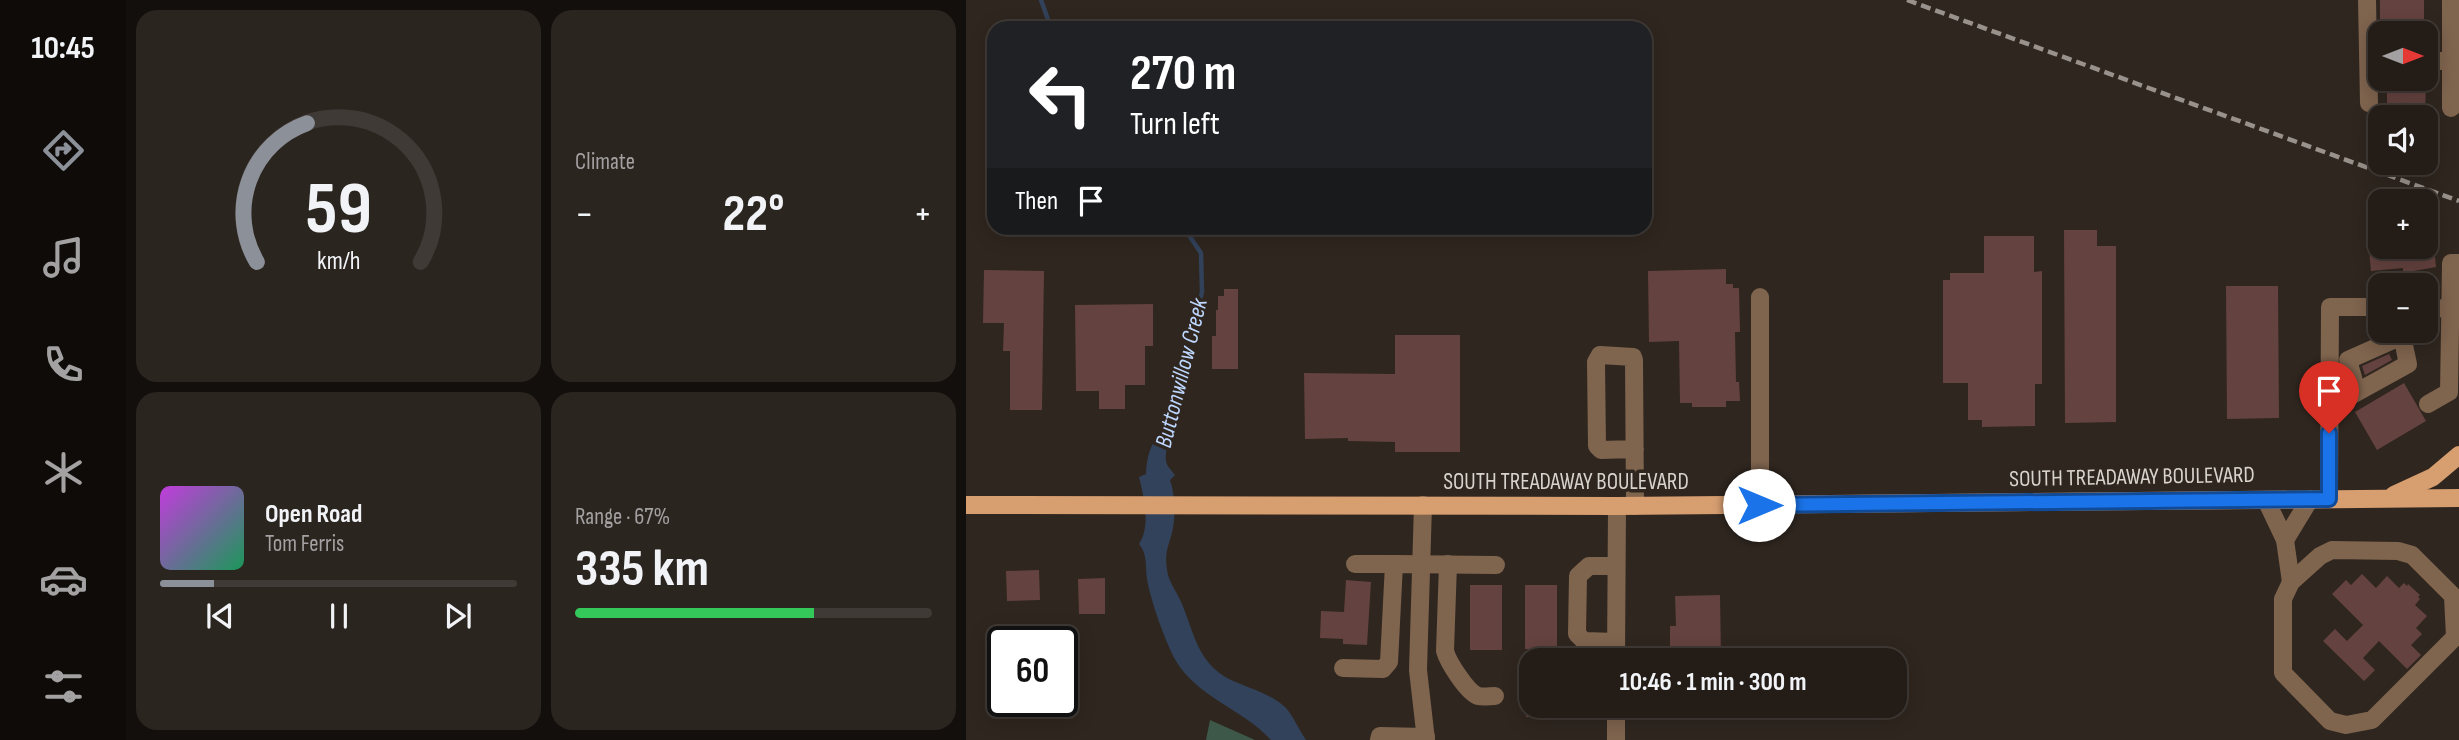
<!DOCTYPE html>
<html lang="en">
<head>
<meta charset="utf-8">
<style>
	body { margin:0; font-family:"Sofia Sans Condensed",sans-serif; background:#2b2520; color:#f1f3f6; height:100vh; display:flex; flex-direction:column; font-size:26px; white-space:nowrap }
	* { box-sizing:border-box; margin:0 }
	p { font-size:23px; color:#a3a1a1 }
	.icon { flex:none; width:38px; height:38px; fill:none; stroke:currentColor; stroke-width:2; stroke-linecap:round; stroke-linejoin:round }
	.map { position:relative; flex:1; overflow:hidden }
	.details { display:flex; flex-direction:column; gap:10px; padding:10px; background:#130f0d; width:840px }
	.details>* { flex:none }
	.hud { position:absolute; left:21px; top:21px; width:665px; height:214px; border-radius:21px; box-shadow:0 4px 18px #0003,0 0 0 2px #403a36; background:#202124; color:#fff; overflow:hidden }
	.needle { width:46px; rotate:90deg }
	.tools { position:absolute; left:1402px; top:21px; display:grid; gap:14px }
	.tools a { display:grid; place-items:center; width:70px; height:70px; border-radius:14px; background:#231c17; box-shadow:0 4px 18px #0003,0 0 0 2px #403a36; font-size:35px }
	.speed { position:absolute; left:21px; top:626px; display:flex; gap:14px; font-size:35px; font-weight:700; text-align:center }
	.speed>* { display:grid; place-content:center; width:91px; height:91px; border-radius:50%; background:#231c17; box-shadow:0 4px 18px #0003,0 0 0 2px #403a36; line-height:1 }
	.speed .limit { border:4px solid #111; border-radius:10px; background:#fff; color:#111 }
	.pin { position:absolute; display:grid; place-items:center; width:60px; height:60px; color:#fff; margin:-72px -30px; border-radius:50% 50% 50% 0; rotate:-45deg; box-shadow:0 0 7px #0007 }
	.pin .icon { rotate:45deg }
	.me { position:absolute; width:77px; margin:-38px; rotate:90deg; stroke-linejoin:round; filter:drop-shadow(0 0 5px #0008) }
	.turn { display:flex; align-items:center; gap:24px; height:147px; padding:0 28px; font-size:32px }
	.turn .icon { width:91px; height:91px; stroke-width:2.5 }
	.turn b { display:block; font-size:49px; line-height:60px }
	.then { display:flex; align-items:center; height:66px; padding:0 28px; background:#0003; gap:14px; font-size:26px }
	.big { font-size:52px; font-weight:700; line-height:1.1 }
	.details .widget { flex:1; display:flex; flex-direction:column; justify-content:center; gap:10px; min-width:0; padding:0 24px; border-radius:21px; background:#2b2520 }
	.details .dial { align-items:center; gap:0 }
	.dial svg { height:182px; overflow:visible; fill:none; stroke:#403a36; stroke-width:7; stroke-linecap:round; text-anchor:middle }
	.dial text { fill:#f1f3f6; stroke:none }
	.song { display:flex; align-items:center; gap:21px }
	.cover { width:84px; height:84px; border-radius:10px; background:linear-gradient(135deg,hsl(290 70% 55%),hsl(150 70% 35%)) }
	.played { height:7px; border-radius:4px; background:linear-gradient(90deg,#8c9099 15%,#403a36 15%) }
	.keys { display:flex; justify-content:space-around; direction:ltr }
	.heat { display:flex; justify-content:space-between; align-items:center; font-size:38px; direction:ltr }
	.charge { height:10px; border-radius:5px; background:linear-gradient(90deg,#34c759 67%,#403a36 0) }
	.details .tiles { flex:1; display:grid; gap:10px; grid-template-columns:repeat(2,1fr) }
	.trip { position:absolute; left:553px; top:648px; width:388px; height:70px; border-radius:21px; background:#231c17; box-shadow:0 4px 18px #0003,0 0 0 2px #403a36; font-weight:700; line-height:70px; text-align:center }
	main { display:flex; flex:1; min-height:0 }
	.tab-bar { display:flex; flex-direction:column; width:126px; justify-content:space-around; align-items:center; background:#0e0b09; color:#a3a1a1 }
	.tab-bar .icon { width:49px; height:49px }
	.tab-bar .on { color:#8c9099 }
	.tab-bar b { font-size:32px; color:#f1f3f6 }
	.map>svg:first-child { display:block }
</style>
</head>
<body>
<main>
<nav class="tab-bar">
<b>10:45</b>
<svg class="icon on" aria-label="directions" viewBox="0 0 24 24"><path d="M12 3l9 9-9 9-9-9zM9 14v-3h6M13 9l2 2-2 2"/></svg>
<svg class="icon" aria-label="music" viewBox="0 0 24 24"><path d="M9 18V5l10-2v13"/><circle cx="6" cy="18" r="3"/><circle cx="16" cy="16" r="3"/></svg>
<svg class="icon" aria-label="phone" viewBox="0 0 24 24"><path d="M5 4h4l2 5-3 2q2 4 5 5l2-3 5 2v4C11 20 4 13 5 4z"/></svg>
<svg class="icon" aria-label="climate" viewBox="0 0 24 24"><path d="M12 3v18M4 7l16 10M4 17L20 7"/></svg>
<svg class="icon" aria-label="car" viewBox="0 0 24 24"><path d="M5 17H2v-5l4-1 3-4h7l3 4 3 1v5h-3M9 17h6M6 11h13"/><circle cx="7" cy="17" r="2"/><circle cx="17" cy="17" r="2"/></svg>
<svg class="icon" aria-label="filters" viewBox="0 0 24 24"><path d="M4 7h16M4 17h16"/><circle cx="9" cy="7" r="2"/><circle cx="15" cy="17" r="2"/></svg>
</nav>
<section class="details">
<div class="tiles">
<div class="widget dial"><svg viewBox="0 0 100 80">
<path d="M14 69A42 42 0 1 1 86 69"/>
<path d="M14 69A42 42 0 0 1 36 8" stroke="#8c9099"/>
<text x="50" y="56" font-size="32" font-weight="700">59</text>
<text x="50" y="72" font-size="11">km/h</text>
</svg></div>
<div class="widget"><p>Climate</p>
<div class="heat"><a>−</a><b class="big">22°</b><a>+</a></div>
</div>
<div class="widget">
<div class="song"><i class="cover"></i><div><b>Open Road</b><p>Tom Ferris</p></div></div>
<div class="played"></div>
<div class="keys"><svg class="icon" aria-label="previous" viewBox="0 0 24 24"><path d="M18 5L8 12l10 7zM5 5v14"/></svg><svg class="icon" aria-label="pause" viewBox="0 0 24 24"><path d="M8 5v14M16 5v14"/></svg><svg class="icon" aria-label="next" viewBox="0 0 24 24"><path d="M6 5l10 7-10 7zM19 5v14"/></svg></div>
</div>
<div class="widget"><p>Range · 67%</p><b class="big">335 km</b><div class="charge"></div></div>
</div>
</section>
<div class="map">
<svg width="1493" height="740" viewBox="0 0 1493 740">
	<rect width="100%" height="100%" fill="#2f261f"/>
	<polygon fill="#3d5849" points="244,720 289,740 240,740"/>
	<path fill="#32425a" d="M 207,420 C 209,432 198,447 200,461 C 200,465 206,471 209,475 L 204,480 C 209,494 210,517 206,533 C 201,550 198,555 202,575 C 205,585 212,594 216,604 C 228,633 232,663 263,679 C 281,688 305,693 320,708 C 328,717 333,730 340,740 L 305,740 C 277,709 232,698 210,661 C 200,644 184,599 181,579 C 179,566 182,555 173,544 C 185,526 178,497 173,477 L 180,474 C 181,450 188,436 207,420 Z"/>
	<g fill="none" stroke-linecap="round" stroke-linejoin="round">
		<g stroke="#32425a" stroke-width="4.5">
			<polyline points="75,0 85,28"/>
			<polyline points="201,427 236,292 235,253 218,228"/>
		</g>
	</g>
	<g fill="#64423f">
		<rect x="1414" y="0" width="44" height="33"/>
		<polygon points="1421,79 1460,79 1459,117 1421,117"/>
		<polygon points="1098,230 1131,230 1131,246 1150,246 1150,422 1099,423"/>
		<polygon points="1018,236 1068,236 1068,272 1076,271 1076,384 1069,384 1069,426 1016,427 1016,420 1002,420 1002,383 977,383 977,280 984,280 984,273 1018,273"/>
		<polygon points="1414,238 1414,247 1468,247 1470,267 1437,273 1437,268 1405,271 1402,239"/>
		<polygon points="760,269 760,284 767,284 767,288 773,288 774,332 769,332 770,382 773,382 774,401 760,401 760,407 726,407 726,403 714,403 713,341 683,342 682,271"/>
		<polygon points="18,270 78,271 76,410 44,410 44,351 37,351 38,323 17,323"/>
		<polygon points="1260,286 1312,286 1313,418 1261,419"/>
		<polygon points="258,289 272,289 272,369 246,369 246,336 250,336 250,310 252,310 252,296 258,296"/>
		<polygon points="187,304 187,346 179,346 179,385 159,385 159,409 133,409 133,391 110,391 109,305"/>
		<polygon points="429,335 494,335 494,452 429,452 429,442 382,441 382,438 339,439 338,373 429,374"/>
		<polygon points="1423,354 1426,360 1399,375 1396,366"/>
		<polygon points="1438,383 1460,421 1411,450 1389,412"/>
		<polygon points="73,570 74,600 41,601 40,571"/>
		<polygon points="1396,574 1410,588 1421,576 1433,588 1438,583 1441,586 1442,584 1454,595 1452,597 1454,599 1449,605 1461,616 1450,628 1456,634 1445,645 1455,655 1441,669 1413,641 1397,658 1409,670 1398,681 1357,641 1369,629 1381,641 1397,625 1366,594 1380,580 1385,585"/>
		<polygon points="139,578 139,614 113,614 112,579"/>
		<polygon points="380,580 405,582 401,645 377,644 377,639 354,638 355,611 378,612"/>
		<rect x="504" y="585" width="32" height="65"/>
		<rect x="559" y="585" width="32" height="64"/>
		<polygon points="754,595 755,660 704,660 704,626 710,626 709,596"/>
		<rect x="560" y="705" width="25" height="12"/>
	</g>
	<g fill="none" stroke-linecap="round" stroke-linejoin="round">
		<g stroke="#7f644e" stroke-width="18">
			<polyline points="1401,0 1403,103"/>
			<polyline points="1485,0 1485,108"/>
			<polyline points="1460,61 1485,61"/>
			<polyline points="1460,308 1493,309"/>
			<polyline points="1391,392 1382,360 1436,336"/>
			<polyline points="1462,404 1483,392 1485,263 1493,263"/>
			<polyline points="1364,407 1442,364 1435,331"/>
			<polyline points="669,449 635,450 631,446 630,362 634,355 667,357 668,360 669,506"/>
			<polyline points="1363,499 1364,307 1414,307"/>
			<polyline points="1300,500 1319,540 1344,499"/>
			<polyline points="457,505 452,670 460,740"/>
			<polyline points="794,505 794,297"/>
			<polyline points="1319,540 1325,582"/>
			<polyline points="389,564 428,564"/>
			<path d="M 482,564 L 479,651 C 482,662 501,692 512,696 C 517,697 524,696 529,696"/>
			<polyline points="1489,637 1487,596 1446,555 1432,551 1366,550 1354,556 1325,582 1317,599 1317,673 1364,721 1380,725 1406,720 1489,637 1493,637"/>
			<polyline points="650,642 618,641 611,634 612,576 623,566 650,566"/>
			<polyline points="650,660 651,506"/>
			<polyline points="377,668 417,669 423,662 428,564 530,565"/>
			<polyline points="650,705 650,740"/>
			<polyline points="413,740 414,736 460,737"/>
		</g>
		<g stroke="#d79e70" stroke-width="18">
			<polyline points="1428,495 1467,477 1493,455"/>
			<polyline points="0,505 651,506 1493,498"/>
		</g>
		<polyline stroke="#99928c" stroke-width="4.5" stroke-dasharray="10 5" stroke-linecap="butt" points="941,0 1493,201"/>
	</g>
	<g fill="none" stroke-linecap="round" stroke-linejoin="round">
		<g stroke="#114b97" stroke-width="18">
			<polyline id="route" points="793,505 1363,499 1363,433"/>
		</g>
		<use href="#route" stroke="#1a73e8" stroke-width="12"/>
	</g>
	<g text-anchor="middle" stroke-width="7" stroke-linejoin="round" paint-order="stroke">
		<g font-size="23" fill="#d9d3ce" stroke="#2f261f">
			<text transform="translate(1166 476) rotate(-1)" y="8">SOUTH TREADAWAY BOULEVARD</text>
			<text x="600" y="489">SOUTH TREADAWAY BOULEVARD</text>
		</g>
		<g font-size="24" font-style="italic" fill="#bed7ff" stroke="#2f261f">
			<text transform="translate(215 373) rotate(-76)" y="8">Buttonwillow Creek</text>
		</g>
	</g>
</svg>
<div class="tools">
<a><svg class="needle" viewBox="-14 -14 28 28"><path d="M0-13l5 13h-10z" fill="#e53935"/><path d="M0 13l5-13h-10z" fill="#a3a1a1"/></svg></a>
<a><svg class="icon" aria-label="sound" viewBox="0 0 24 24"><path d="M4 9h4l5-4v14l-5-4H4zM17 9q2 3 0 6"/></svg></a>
<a>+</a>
<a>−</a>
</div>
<div class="speed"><div class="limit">60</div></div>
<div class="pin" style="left:1363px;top:433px;background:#d93025"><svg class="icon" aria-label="arrive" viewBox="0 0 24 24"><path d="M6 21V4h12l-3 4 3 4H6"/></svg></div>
<svg class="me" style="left:793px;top:505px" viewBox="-20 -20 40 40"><circle r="19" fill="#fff"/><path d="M0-13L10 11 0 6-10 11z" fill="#1a73e8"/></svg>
<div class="trip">10:46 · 1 min · 300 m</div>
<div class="hud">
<div class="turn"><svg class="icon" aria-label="left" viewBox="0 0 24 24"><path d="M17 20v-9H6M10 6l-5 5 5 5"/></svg><div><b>270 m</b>Turn left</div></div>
<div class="then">Then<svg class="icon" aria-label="arrive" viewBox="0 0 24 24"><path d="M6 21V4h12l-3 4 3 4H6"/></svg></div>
</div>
</div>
</main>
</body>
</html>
